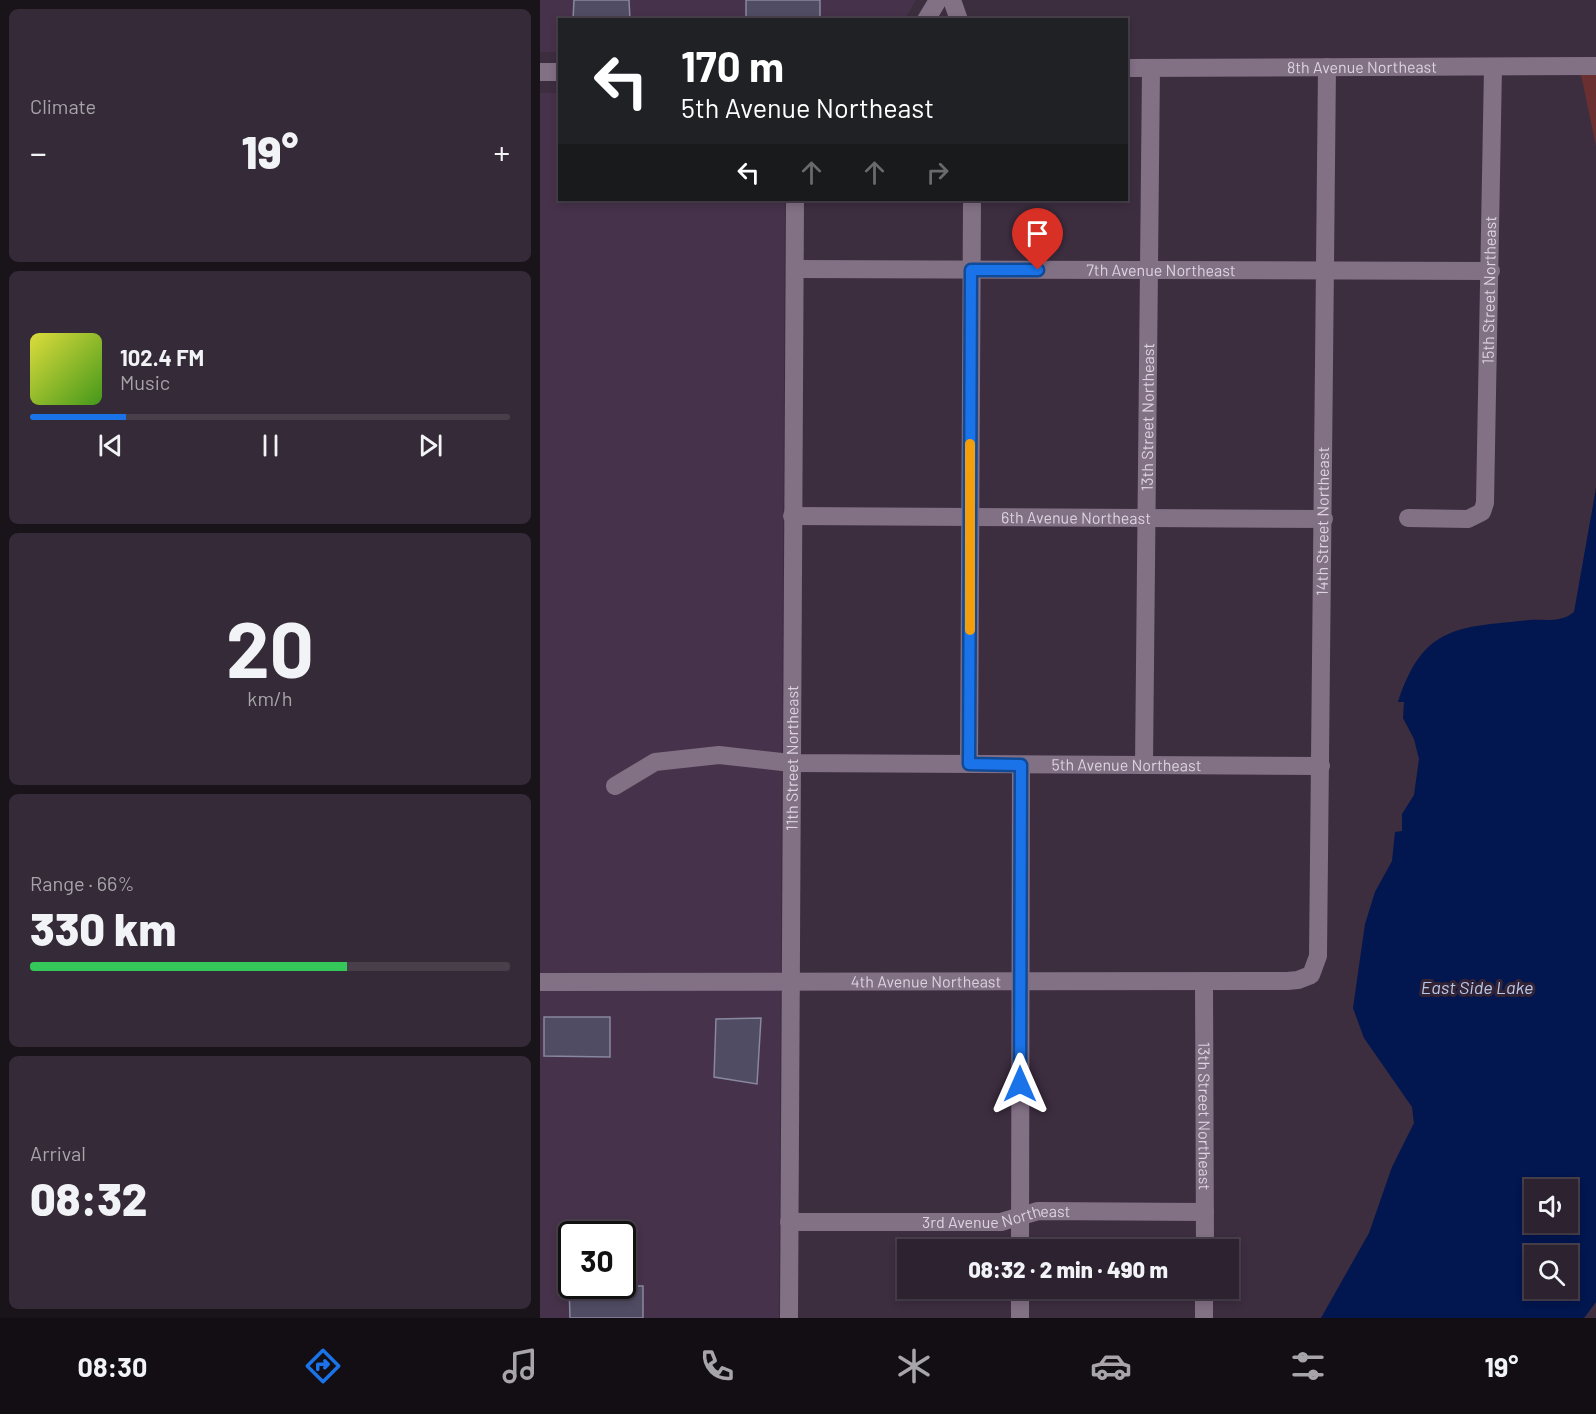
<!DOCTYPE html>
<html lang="en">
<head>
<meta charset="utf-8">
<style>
	body { margin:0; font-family:Barlow,sans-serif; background:#352a37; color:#f1f3f6; height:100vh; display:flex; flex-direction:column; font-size:22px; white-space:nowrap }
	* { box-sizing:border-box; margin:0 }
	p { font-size:20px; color:#a7a4aa }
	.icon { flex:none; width:33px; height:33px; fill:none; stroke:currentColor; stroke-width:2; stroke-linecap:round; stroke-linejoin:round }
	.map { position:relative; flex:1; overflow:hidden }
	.panel { display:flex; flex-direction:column; gap:9px; padding:9px; background:#19131a; width:540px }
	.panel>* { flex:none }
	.hud { position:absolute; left:18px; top:18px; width:570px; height:183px; border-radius:0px; box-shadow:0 3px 9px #0003,0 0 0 2px #483f4b; background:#202124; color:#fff; overflow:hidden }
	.buttons { position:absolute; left:984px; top:1179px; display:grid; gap:12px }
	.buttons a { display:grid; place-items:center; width:54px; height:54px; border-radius:0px; background:#2d222f; box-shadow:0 3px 9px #0003,0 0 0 2px #483f4b; font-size:30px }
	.speed { position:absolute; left:18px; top:1221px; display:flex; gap:12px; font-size:30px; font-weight:700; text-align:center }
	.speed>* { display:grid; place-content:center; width:78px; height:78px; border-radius:50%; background:#2d222f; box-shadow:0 3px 9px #0003,0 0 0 2px #483f4b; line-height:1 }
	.speed .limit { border:3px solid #111; border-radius:9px; background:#fff; color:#111 }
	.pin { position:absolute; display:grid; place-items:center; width:51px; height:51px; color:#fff; margin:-62px -26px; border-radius:50% 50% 50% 0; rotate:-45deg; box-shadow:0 0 6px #0007 }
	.pin .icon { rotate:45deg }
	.me { position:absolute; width:66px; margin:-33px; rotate:0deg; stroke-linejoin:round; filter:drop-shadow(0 0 4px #0008) }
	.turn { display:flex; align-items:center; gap:21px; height:126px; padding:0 24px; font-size:27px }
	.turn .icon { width:78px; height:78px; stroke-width:2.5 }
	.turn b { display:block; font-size:42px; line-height:51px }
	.lanes { display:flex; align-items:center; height:57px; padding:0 24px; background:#0003; justify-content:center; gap:30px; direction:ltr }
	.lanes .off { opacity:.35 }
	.big { font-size:45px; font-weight:800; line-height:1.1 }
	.panel .card { flex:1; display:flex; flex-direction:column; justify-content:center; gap:9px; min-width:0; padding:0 21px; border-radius:9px; background:#352a37 }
	.panel .dial { align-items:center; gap:0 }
	.dial b { font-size:78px; line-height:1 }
	.song { display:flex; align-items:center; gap:18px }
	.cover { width:72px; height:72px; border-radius:9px; background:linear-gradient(135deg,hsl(60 70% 55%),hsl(100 70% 35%)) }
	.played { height:6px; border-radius:3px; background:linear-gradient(90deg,#1a73e8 20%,#483f4b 20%) }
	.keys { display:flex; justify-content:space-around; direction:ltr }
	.heat { display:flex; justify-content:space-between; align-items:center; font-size:33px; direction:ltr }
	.charge { height:9px; border-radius:4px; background:linear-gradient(90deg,#34c759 66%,#483f4b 0) }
	.trip { position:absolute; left:357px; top:1239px; width:342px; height:60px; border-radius:0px; background:#2d222f; box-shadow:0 3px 9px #0003,0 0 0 2px #483f4b; font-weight:800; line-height:60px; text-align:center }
	.tabs { display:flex; height:96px; justify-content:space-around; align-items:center; background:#120e13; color:#a7a4aa }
	.tabs .icon { width:42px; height:42px }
	.tabs .current { color:#1a73e8 }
	.tabs b { font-size:27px; color:#f1f3f6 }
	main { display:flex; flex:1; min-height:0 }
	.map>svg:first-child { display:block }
</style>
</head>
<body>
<main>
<section class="panel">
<div class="card"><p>Climate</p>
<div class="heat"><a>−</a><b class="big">19°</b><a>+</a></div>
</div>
<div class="card">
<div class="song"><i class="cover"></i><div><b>102.4 FM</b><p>Music</p></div></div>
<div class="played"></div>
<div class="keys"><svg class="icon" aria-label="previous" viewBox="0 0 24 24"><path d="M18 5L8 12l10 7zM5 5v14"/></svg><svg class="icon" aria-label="pause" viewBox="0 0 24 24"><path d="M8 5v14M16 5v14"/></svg><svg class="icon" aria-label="next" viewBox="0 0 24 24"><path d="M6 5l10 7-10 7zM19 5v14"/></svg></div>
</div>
<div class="card dial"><b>20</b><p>km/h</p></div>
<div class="card"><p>Range · 66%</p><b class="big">330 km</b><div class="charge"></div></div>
<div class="card"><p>Arrival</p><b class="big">08:32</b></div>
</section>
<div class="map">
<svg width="1056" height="1318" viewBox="0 0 1056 1318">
	<rect width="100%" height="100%" fill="#3c2d3f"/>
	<g fill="#46324a" fill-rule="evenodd">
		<polygon points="0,0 376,0 365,19 20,20 19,52 0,52"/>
		<path d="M 0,93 L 19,93 L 20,200 L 245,200 L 239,1318 L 0,1318 ZM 32,1234 L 82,1234 L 82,1286 L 32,1286 Z"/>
	</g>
	<polygon fill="#692f31" points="1041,75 1056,75 1056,146"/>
	<path fill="#02164f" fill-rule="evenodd" d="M 1056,488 L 1056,1302 L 1044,1318 L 781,1318 L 829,1233 L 852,1167 L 874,1123 L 872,1107 L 824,1038 L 813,1008 L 825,924 L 835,892 L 852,861 L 855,832 L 862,831 L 862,814 L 874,795 L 879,759 L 874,739 L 863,718 L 864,702 L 858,702 C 883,625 918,627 990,620 C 1006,619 1021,623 1034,612 ZM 994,1190 L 1028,1190 L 1028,1222 L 994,1222 ZM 994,1256 L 1028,1256 L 1028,1288 L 994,1288 Z"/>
	<g fill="#504c63" stroke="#8a87a0" stroke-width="1.5">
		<polygon points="34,0 89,0 90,20 33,20"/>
		<rect x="206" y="0" width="74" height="20"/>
		<polygon points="4,1017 70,1017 70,1057 4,1056"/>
		<polygon points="221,1018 217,1084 174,1077 176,1019"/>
		<polygon points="29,1286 103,1286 103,1318 30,1318"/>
	</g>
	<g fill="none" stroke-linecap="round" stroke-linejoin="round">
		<g stroke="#827085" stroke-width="18">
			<polyline points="412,0 419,20"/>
			<polyline points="386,20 398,0"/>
			<path id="s1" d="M 586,68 L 1056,66"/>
			<polyline points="0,72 20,72"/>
			<path id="s2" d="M 255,269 L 951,271"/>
			<path id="s3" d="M 252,516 L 784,519"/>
			<path id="s4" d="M 868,518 L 928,519 L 942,512 L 945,503 L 953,67"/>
			<polyline points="429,764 432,200"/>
			<path id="s5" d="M 604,765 L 611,68"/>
			<path id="s6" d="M 75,786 L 115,762 L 179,755 L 251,763 L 781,766"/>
			<path id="s7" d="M 664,981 L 665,1250"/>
			<path id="s8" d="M 0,982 L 747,981 L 758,980 L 771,975 L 778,956 L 787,67"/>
			<path id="s9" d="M 249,1222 L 461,1222 L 498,1211 L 665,1212"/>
			<polyline points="480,1250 481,765"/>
			<path id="s10" d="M 249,1318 L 255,200"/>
			<polyline points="480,1318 480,1288"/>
			<polyline points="664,1318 664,1288"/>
		</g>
	</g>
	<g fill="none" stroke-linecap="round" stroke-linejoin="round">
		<g stroke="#114b97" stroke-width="15">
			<polyline id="route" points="480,1084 481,765 429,764 431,270 498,270"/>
		</g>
		<use href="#route" stroke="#1a73e8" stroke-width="10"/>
		<polyline stroke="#f59e0b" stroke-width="10" points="430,630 430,444"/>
	</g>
	<g text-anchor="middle" stroke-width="6" stroke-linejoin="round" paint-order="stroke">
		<g font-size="16" fill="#ddd3df" stroke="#322335">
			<text dy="6" stroke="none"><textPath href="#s1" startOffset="236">8th Avenue Northeast</textPath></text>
			<text dy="6" stroke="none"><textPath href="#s2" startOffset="366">7th Avenue Northeast</textPath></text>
			<text dy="6" stroke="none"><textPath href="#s4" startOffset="298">15th Street Northeast</textPath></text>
			<text dy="6" stroke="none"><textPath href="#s5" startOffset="348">13th Street Northeast</textPath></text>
			<text dy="6" stroke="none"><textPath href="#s3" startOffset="284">6th Avenue Northeast</textPath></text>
			<text dy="6" stroke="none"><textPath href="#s8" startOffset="1227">14th Street Northeast</textPath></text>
			<text dy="6" stroke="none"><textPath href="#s10" startOffset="560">11th Street Northeast</textPath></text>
			<text dy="6" stroke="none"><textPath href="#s6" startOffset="519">5th Avenue Northeast</textPath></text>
			<text dy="6" stroke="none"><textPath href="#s8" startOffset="386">4th Avenue Northeast</textPath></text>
			<text dy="6" stroke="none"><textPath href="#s7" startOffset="135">13th Street Northeast</textPath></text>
			<text dy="6" stroke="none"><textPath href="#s9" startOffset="208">3rd Avenue Northeast</textPath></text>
		</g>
		<g font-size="18" font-style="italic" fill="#b7caee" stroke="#322335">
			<text x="937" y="994">East Side Lake</text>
		</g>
	</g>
</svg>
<div class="buttons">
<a><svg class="icon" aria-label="sound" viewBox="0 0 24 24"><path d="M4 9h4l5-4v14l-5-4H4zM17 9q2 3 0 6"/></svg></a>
<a><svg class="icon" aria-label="search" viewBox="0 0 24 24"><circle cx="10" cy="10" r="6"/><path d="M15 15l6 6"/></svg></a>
</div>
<div class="speed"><div class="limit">30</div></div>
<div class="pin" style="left:498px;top:270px;background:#d93025"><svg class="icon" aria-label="arrive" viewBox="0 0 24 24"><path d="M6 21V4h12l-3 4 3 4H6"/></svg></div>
<svg class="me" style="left:480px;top:1084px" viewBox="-20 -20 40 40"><path d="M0-17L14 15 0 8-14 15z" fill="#1a73e8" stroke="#fff" stroke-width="4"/></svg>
<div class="trip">08:32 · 2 min · 490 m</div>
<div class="hud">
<div class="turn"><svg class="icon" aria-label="left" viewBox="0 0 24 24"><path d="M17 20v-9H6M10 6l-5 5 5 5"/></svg><div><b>170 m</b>5th Avenue Northeast</div></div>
<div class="lanes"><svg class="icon" aria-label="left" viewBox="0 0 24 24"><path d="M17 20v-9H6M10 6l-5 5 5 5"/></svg><svg class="icon off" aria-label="ahead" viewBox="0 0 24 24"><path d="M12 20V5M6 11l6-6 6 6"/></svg><svg class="icon off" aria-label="ahead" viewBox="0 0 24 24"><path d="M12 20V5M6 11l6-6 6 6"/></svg><svg class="icon off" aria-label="right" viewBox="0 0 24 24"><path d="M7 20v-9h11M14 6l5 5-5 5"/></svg></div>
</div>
</div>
</main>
<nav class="tabs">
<b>08:30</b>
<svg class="icon current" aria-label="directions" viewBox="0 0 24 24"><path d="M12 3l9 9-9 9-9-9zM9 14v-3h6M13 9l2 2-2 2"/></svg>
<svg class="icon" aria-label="music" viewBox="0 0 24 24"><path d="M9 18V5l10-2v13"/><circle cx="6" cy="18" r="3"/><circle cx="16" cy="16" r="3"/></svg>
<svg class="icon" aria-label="phone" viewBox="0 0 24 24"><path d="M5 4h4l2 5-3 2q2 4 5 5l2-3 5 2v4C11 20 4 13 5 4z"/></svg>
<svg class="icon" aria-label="climate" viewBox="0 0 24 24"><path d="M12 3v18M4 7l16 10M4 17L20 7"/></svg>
<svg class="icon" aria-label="car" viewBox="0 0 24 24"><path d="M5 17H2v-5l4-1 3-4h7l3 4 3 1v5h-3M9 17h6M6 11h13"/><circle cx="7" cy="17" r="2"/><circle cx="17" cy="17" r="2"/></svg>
<svg class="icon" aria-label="filters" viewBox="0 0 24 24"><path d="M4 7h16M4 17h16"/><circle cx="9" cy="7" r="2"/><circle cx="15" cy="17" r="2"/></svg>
<b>19°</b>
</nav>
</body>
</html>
